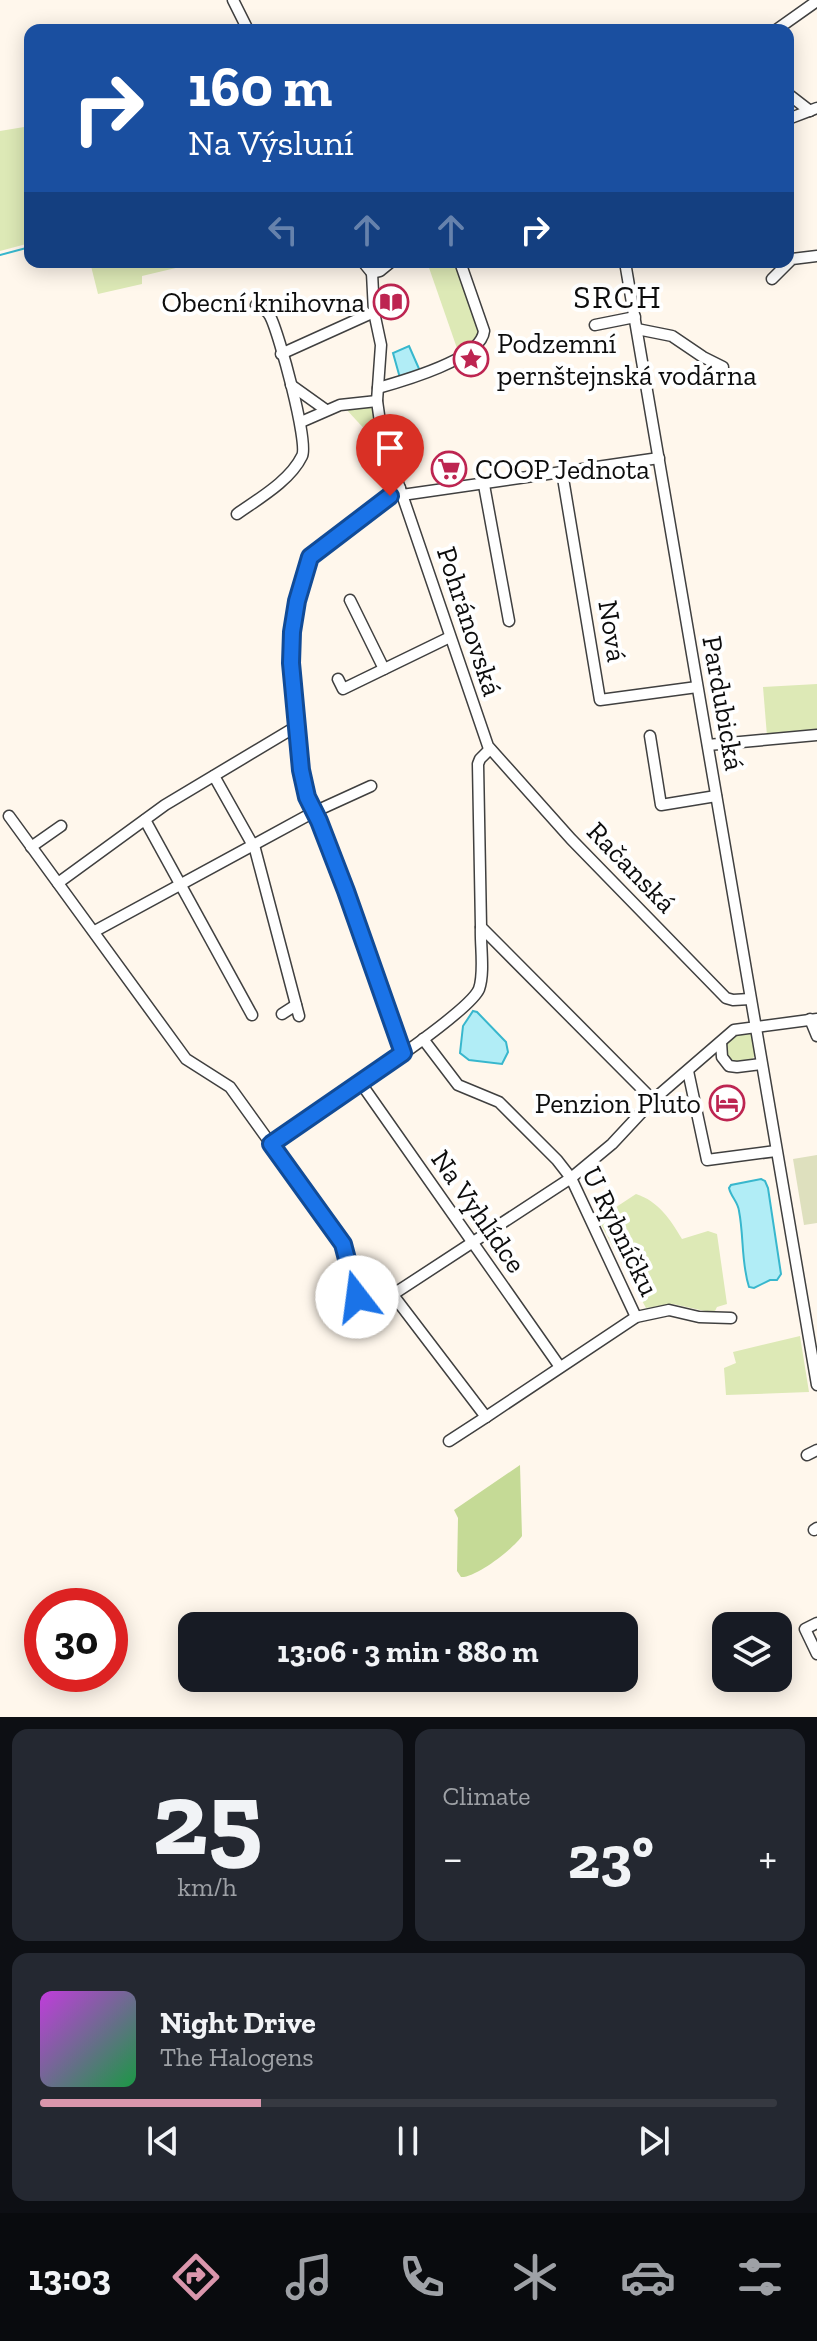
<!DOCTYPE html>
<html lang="en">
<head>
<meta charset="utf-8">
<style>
	body { margin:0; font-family:"Zilla Slab",serif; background:#242831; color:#f1f3f6; height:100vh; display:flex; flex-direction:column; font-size:30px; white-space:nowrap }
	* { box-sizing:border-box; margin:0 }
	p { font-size:26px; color:#9ea1a6 }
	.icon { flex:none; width:44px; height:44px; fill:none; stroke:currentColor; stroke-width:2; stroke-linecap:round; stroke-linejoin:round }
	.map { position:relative; height:1717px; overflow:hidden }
	.details { display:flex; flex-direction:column; gap:12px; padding:12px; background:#0d0f14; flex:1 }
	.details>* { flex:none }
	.guide { position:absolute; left:24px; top:24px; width:770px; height:244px; border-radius:16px; box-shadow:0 4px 20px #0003; background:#1a4fa0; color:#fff; overflow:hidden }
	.tools { position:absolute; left:712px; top:1612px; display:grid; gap:16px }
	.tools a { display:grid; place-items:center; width:80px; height:80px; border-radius:16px; background:#171b24; box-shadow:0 4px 20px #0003; font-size:40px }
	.speed { position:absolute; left:24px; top:1588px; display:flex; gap:16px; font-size:40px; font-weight:700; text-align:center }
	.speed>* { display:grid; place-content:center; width:104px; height:104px; border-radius:50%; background:#171b24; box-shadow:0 4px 20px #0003; line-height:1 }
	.speed .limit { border:12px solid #d22; background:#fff; color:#111 }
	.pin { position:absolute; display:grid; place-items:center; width:68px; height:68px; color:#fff; margin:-82px -34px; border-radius:50% 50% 50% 0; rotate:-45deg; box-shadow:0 0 8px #0007 }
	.pin .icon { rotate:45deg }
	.me { position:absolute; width:88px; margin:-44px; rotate:345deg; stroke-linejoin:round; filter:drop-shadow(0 0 6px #0008) }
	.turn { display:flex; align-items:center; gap:28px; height:168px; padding:0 32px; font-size:36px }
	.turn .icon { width:104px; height:104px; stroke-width:2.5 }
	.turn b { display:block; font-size:56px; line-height:68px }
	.lanes { display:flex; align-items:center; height:76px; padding:0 32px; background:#0003; justify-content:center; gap:40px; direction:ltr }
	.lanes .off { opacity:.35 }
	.big { font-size:60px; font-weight:800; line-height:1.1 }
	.details .widget { flex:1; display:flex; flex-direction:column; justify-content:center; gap:12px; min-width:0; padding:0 28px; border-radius:16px; background:#242831 }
	.details .dial { align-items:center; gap:0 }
	.dial b { font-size:104px; line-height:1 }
	.song { display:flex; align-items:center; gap:24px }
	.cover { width:96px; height:96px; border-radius:12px; background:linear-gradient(135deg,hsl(290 70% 55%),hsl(140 70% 35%)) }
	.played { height:8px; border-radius:4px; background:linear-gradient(90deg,#da96ac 30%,#363941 30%) }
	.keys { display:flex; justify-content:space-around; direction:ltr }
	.heat { display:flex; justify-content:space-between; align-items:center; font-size:44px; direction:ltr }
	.details .tiles { flex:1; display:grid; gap:12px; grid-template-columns:1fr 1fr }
	.widget:last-child { grid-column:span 2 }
	.trip { position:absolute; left:178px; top:1612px; width:460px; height:80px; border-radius:16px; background:#171b24; box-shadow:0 4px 20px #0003; font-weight:800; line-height:80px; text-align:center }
	.menu { display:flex; height:128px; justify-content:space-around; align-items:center; background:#090b0e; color:#9ea1a6 }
	.menu .icon { width:56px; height:56px }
	.menu .on { color:#da96ac }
	.menu b { font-size:36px; color:#f1f3f6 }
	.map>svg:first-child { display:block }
</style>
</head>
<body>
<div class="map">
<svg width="817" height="1717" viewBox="0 0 817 1717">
	<rect width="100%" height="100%" fill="#fff7ec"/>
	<g fill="#dde9b6">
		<polygon points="30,126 30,243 0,251 0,131"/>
		<polygon points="90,262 201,262 142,276 142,284 98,294"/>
		<polygon points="427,262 457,262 481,335 459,354"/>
		<polygon points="370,407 373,410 375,428 369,434 345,408"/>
		<polygon points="817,684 817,731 767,736 763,687"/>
		<polygon points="743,1032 752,1034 755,1056 750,1061 736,1063 727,1057 725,1045 735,1036"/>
		<path d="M 636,1194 C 658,1201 671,1220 682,1239 L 708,1231 L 717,1234 L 727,1304 L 717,1307 L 714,1313 L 673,1304 L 646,1308 L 598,1219 Z"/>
		<polygon points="800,1336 809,1392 726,1395 724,1368 736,1363 733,1352"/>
	</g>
	<path fill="#c5da96" d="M 520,1465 L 522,1536 C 514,1548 476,1578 461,1577 L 457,1571 L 458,1518 L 454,1510 Z"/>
	<polygon fill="#dee0be" points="817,1155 817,1223 804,1225 793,1159"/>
	<g fill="#b1edf6" stroke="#38b7cd" stroke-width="2">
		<polygon points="409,346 420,371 400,378 393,353"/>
		<polygon points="473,1011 477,1012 506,1042 508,1052 502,1064 469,1060 460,1053 463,1026"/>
		<path d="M 761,1179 L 765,1181 L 768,1188 L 781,1274 L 777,1280 L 770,1280 L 754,1288 L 749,1287 C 741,1262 744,1236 739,1211 C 738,1202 731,1197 729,1188 L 731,1185 Z"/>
	</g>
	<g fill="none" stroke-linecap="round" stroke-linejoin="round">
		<polyline stroke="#38b7cd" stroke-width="2" points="0,255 30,247"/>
		<g stroke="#404040" stroke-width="13">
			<g id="minor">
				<polyline points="233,0 248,30"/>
				<polyline points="776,30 817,1"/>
				<polyline points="788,94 810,111"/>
				<polyline points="788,119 817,108"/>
				<polyline points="363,262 372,273"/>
				<polyline points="625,262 817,1385"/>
				<polyline points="372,273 374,312 381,345 377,401 382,436 488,746 571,839 726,998 733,1000 750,999"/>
				<polyline points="372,273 380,271 391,262"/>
				<polyline points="772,279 792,259 817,256"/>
				<polyline points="595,325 635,317"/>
				<polyline points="637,329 672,336 703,357 723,367"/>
				<polyline points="281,354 374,312"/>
				<polyline points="291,385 326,410"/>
				<path d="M 378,388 C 403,381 481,359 484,331 L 460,262"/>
				<polyline points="301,422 340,405 377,401"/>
				<polyline points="562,472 600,700 697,687"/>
				<polyline points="484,485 509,621"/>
				<polyline points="402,495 659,458"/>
				<path d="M 237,514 C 258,499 290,481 302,456 C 309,443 279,333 270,316 C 267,310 261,308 256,305"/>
				<polyline points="350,600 384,669"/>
				<polyline points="338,679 343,689 450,637"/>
				<polyline points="650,736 661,805 716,796"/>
				<polyline points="708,745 817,735"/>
				<polyline points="490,749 480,759 478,764 481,927 653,1100 734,1030 817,1019"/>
				<polyline points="214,776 255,849 299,1016"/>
				<polyline points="371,786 314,812 346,891 403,1053"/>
				<polyline points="9,816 186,1059 230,1087 271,1144 343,1244 357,1297 366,1312 571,1178 612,1144 653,1100"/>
				<polyline points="145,820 252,1015"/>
				<polyline points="31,847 61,826"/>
				<polyline points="58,883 165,805 297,726"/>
				<polyline points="95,931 314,812 307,797 301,770 291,663 292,632 297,601 310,557 400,488"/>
				<polyline points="282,1014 296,1005"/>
				<polyline points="810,1019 817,1036"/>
				<polyline points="423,1039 458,1085 499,1102 557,1160 571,1178 636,1317"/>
				<polyline points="721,1042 722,1057 729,1066 737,1067 761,1064"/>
				<polyline points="688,1071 707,1160 776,1151"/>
				<polyline points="360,1082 560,1367"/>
				<path d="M 271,1144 C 305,1120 468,1016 479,989 C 485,972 480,945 481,927"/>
				<polyline points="393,1295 486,1417 449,1441"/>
				<polyline points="486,1417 636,1317 669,1310 699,1317 731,1318"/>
				<polyline points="807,1455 817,1450"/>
				<polyline points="814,1530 817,1528"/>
				<polyline points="817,1623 805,1629 817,1654"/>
			</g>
		</g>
		<use href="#minor" stroke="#fff" stroke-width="10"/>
	</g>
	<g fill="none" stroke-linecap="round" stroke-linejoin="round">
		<g stroke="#114b97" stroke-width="20">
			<polyline id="route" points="357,1297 343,1244 271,1144 403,1053 346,891 319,821 307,797 301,770 291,663 292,632 297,601 310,557 390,496"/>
		</g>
		<use href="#route" stroke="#1a73e8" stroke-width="14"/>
	</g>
	<defs>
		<g id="library-ring" transform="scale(1.8)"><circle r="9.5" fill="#fff" stroke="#bd2551" stroke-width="1.5"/><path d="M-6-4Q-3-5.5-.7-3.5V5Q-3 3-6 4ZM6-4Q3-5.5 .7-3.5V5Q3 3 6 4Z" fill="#bd2551"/></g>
		<g id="sight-ring" transform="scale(1.8)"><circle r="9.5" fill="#fff" stroke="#bd2551" stroke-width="1.5"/><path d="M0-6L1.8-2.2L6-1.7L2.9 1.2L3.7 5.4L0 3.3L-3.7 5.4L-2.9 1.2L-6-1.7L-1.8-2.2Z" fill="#bd2551"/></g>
		<g id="supermarket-ring" transform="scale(1.8)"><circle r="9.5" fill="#fff" stroke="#bd2551" stroke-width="1.5"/><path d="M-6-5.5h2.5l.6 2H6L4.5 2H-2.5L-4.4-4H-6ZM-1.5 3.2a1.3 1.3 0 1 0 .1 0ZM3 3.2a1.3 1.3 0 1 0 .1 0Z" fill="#bd2551"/></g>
		<g id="hotel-ring" transform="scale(1.8)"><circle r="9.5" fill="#fff" stroke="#bd2551" stroke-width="1.5"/><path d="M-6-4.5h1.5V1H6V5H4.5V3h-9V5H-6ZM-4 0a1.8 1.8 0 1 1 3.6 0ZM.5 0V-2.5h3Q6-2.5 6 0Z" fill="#bd2551"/></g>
	</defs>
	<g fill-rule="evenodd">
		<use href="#library-ring" x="391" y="302"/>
		<use href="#sight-ring" x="471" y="359"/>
		<use href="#supermarket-ring" x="449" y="469"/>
		<use href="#hotel-ring" x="727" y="1103"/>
	</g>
	<g text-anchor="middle" stroke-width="8" stroke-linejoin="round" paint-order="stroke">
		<g font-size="28" fill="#0d0d0d" stroke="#fff" text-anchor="end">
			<text x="365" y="312">Obecní knihovna</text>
			<text x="497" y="353" text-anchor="start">Podzemní<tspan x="497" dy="32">pernštejnská vodárna</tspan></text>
			<text x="475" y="479" text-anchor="start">COOP Jednota</text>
			<text x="701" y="1113">Penzion Pluto</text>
		</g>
		<g font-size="28" fill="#0d0d0d" stroke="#fff">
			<text transform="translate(470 621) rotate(72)" y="10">Pohránovská</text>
			<text transform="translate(613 631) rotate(81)" y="10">Nová</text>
			<text transform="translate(724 703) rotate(80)" y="10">Pardubická</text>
			<text transform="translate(632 867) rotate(46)" y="10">Račanská</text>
			<text transform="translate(479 1211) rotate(55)" y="10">Na Vyhlídce</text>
			<text transform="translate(621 1231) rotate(64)" y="10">U Rybníčku</text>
		</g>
		<g font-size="32" letter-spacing="2" fill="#0d0d0d" stroke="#fff">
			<text x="618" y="308">SRCH</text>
		</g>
	</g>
</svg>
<div class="tools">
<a><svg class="icon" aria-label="layers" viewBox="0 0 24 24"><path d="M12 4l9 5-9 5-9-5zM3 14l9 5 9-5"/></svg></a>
</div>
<div class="speed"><div class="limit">30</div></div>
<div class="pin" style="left:390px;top:496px;background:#d93025"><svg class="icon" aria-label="arrive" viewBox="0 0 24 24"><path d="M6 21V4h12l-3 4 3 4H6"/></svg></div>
<svg class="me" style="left:357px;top:1297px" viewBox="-20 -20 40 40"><circle r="19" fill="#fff"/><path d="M0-13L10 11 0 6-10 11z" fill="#1a73e8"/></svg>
<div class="trip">13:06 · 3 min · 880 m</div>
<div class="guide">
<div class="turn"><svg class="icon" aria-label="right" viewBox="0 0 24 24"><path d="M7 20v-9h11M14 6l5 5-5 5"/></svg><div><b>160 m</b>Na Výsluní</div></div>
<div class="lanes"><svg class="icon off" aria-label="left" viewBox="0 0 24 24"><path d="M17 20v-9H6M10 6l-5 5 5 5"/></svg><svg class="icon off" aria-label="ahead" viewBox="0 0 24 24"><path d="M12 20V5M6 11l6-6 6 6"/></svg><svg class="icon off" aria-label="ahead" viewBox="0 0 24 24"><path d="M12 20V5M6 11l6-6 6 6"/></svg><svg class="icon" aria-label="right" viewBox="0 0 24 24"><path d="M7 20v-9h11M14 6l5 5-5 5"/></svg></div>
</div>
</div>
<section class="details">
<div class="tiles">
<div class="widget dial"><b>25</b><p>km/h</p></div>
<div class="widget"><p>Climate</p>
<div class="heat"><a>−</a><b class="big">23°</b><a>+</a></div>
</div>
<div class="widget">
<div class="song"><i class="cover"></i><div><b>Night Drive</b><p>The Halogens</p></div></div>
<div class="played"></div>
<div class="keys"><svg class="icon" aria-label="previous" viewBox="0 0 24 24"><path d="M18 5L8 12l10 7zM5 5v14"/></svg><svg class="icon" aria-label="pause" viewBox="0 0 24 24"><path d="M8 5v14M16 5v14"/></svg><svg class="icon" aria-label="next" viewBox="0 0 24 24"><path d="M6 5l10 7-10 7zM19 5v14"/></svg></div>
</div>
</div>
</section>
<nav class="menu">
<b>13:03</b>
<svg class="icon on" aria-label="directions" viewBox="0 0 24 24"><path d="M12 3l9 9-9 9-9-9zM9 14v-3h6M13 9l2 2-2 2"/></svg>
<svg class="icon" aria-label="music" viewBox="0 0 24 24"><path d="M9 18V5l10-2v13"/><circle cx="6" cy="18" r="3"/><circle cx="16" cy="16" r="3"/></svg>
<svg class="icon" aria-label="phone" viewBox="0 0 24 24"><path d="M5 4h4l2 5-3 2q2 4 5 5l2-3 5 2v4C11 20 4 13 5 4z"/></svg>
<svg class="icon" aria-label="climate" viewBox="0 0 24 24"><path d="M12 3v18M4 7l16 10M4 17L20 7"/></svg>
<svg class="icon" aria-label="car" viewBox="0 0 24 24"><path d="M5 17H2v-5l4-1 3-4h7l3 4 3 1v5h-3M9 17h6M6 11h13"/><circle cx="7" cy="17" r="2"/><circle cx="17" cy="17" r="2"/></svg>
<svg class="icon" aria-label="filters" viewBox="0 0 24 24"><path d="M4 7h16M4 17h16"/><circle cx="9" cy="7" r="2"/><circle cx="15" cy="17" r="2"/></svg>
</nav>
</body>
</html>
